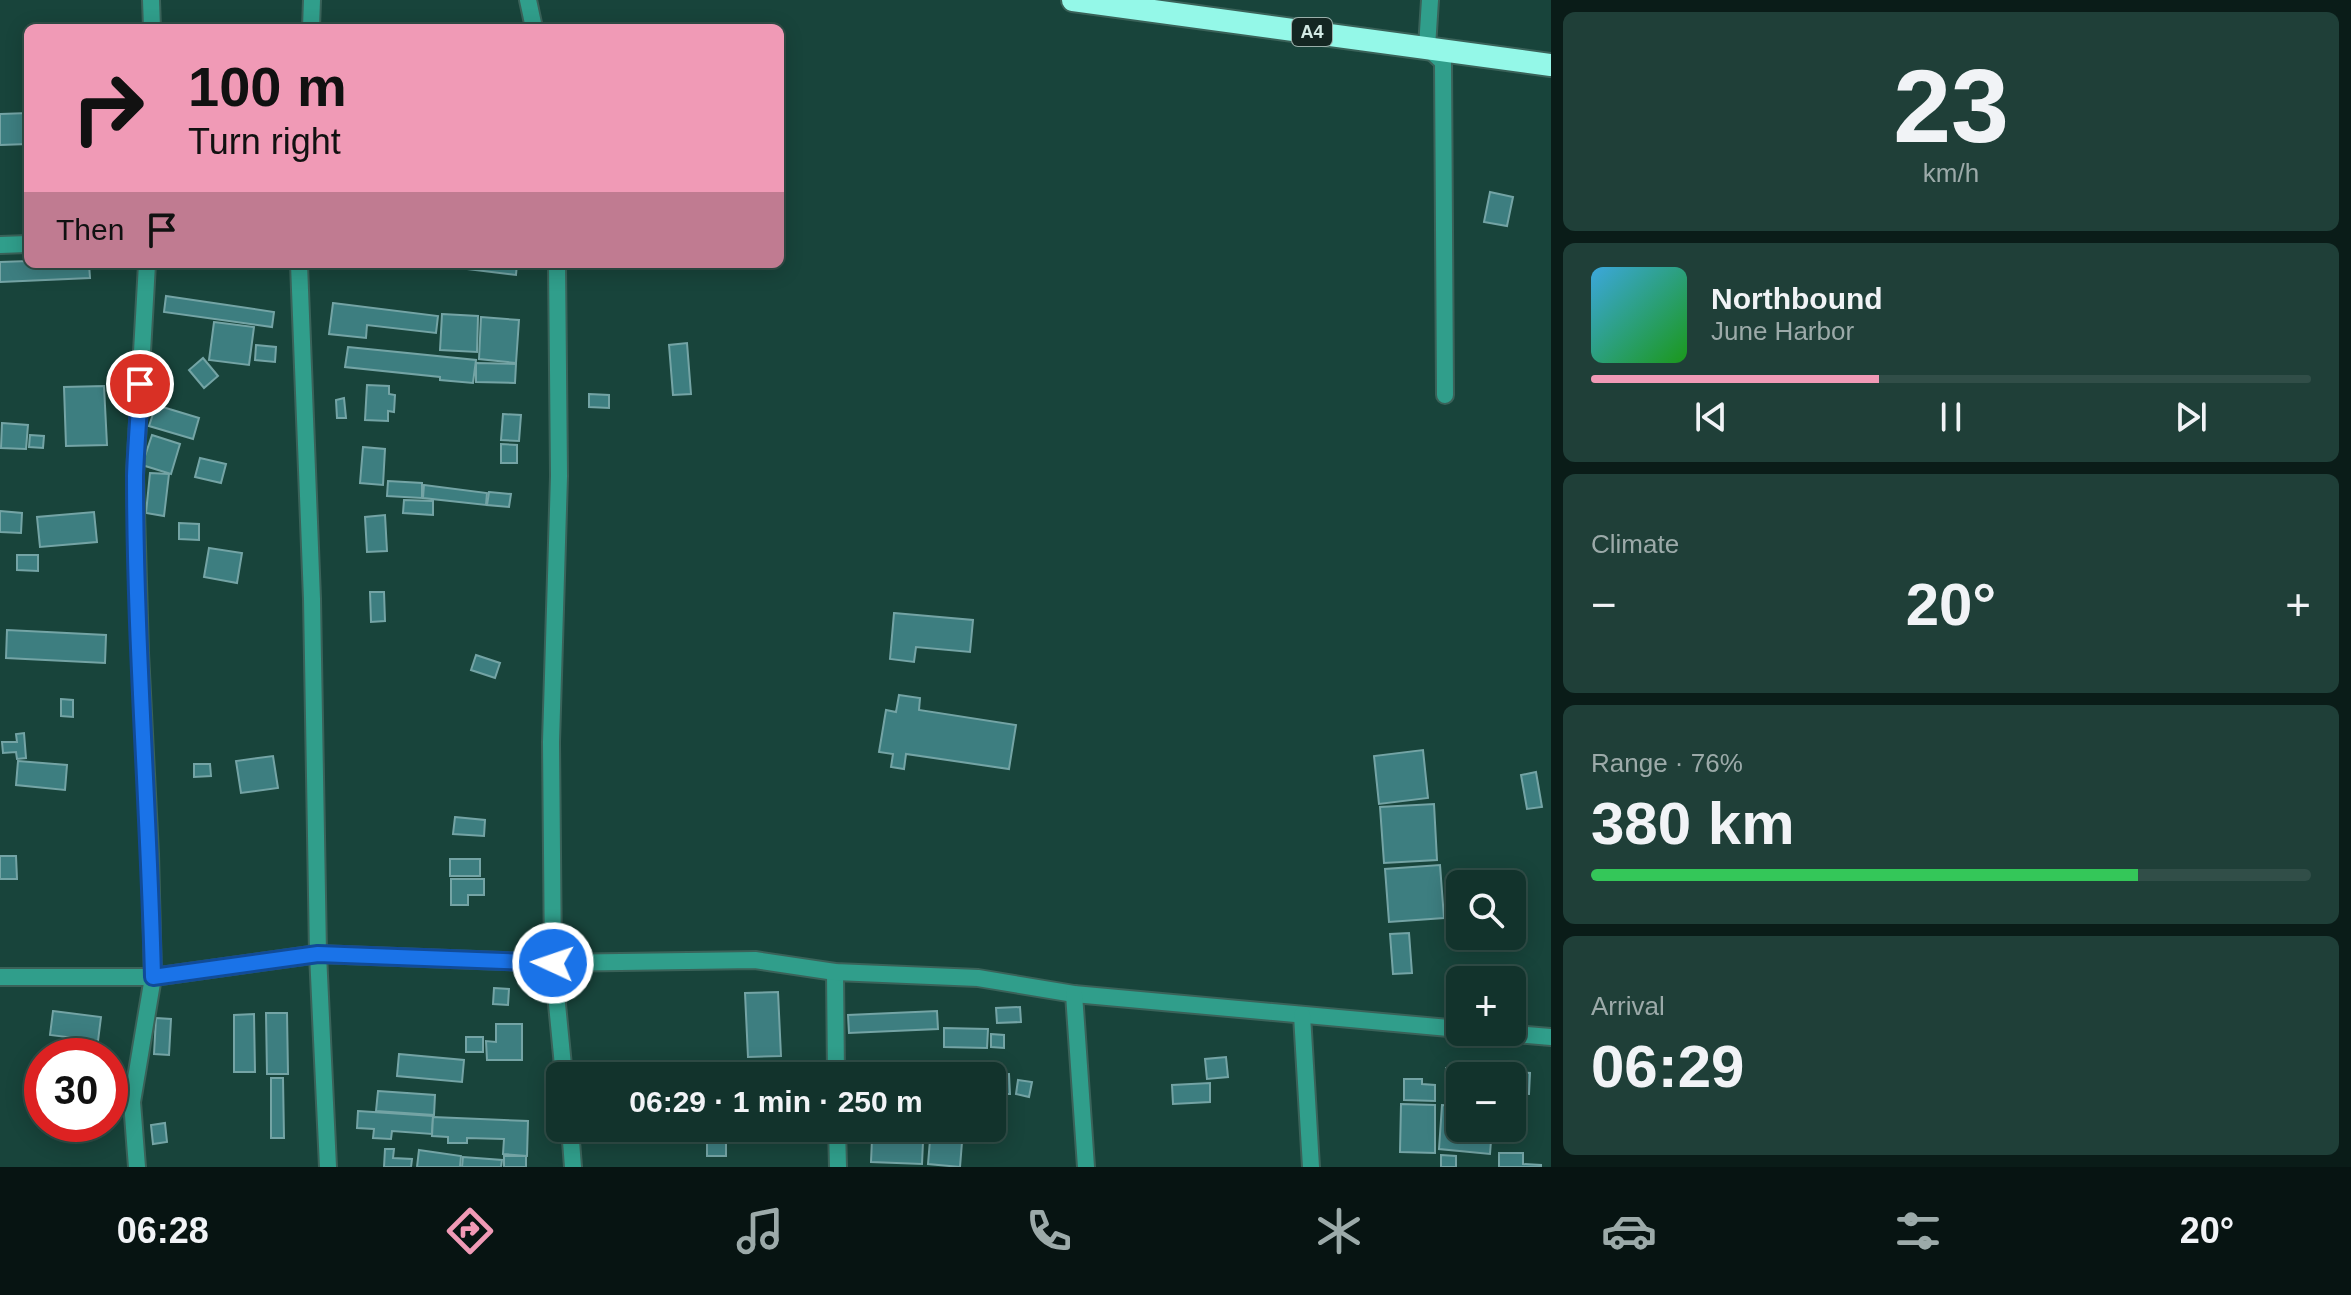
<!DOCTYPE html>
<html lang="en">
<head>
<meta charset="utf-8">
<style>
	body { margin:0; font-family:Arial,sans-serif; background:#1f3f38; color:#f1f3f6; height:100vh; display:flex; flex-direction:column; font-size:30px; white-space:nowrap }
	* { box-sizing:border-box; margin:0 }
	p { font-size:26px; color:#9caaa9 }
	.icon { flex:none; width:44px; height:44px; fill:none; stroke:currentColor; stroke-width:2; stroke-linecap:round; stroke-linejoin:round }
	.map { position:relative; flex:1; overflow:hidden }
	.drawer { display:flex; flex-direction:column; gap:12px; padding:12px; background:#0a1c18; width:800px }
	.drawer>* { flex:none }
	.top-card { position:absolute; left:24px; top:24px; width:760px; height:244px; border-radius:12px; box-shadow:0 4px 20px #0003,0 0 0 2px #314e48; background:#f09ab6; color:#111; overflow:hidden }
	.fabs { position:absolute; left:1446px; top:870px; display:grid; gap:16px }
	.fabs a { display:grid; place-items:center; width:80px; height:80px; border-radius:12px; background:#12332c; box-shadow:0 4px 20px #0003,0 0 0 2px #314e48; font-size:40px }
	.speed { position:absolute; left:24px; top:1038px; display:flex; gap:16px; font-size:40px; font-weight:700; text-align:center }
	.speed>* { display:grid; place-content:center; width:104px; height:104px; border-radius:50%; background:#12332c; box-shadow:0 4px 20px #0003,0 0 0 2px #314e48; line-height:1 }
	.speed .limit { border:12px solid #d22; background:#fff; color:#111 }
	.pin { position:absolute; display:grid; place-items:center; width:68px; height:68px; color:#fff; margin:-34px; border:4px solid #fff; border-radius:50%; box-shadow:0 2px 8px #0007 }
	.me { position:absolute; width:88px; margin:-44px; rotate:273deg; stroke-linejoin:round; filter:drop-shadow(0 0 6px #0008) }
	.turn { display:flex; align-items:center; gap:28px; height:168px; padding:0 32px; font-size:36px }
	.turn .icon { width:104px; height:104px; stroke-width:2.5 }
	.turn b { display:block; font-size:56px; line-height:68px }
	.then { display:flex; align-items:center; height:76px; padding:0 32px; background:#0003; gap:16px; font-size:30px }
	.big { font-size:60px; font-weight:800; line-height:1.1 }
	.drawer .tile { flex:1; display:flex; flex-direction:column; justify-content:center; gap:12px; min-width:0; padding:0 28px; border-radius:12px; background:#1f3f38 }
	.drawer .dial { align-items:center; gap:0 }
	.dial b { font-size:104px; line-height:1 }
	.song { display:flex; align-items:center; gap:24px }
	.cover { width:96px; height:96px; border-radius:12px; background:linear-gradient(135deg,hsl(200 70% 55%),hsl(120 70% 35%)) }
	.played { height:8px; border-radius:4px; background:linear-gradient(90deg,#f09ab6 40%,#314e48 40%) }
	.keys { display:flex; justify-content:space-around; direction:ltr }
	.heat { display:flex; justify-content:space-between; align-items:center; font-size:44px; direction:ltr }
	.charge { height:12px; border-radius:6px; background:linear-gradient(90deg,#34c759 76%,#314e48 0) }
	.trip { position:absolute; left:546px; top:1062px; width:460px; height:80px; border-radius:12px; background:#12332c; box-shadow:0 4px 20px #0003,0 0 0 2px #314e48; font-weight:800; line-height:80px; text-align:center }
	.menu { display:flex; height:128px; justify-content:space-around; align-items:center; background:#071412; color:#9caaa9 }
	.menu .icon { width:56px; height:56px }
	.menu .current { color:#f09ab6 }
	.menu b { font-size:36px; color:#f1f3f6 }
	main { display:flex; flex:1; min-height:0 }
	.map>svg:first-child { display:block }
</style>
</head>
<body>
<main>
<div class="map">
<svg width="1551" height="1167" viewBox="0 0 1551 1167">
	<rect width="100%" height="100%" fill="#18443b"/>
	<g fill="#3d7e80" stroke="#74a4a5" stroke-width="2">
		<polygon points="28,113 28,144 0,145 0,114"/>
		<polygon points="1490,192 1513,197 1507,226 1484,222"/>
		<polygon points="28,261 28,264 89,264 90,278 0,282 0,262"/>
		<polygon points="426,264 517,264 516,275"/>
		<polygon points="166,296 274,312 272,327 164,312"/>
		<polygon points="333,303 438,316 436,333 367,325 366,338 329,334"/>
		<polygon points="442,314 478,316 477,352 440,350"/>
		<polygon points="481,317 519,320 516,363 479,359"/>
		<polygon points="214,322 254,327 249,365 209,360"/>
		<polygon points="687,343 691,394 673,395 669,345"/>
		<polygon points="256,345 276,347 275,362 255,360"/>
		<polygon points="348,347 476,360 473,383 440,380 440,377 345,367"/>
		<polygon points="203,358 218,376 204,388 189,370"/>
		<polygon points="476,363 516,364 515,383 476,382"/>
		<polygon points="367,385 389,386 389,394 395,395 394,412 388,411 388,421 365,420"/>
		<polygon points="104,386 107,445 66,446 64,387"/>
		<polygon points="589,394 609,395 609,408 589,407"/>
		<polygon points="344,398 346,418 337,418 336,400"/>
		<polygon points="156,405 199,418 193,439 149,426"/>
		<polygon points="503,414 521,415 519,441 501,440"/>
		<polygon points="2,423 28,425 26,449 1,448"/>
		<polygon points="30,435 44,436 43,448 29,447"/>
		<polygon points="152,435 180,444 171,474 142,465"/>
		<polygon points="501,444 517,445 517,463 501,463"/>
		<polygon points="363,447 385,449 383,485 360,483"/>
		<polygon points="200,458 226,464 221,483 195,477"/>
		<polygon points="150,473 169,474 164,516 146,513"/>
		<polygon points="388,481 422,483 422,498 387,496"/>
		<polygon points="424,485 487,493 486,505 423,498"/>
		<polygon points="489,492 511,494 509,507 487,505"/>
		<polygon points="404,500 433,501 433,515 403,513"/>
		<polygon points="0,511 22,513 21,533 0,532"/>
		<polygon points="94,512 97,542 40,547 37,517"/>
		<polygon points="385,515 387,551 367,552 365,517"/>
		<polygon points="179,523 199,524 199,540 179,539"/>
		<polygon points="209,548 242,553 237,583 204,577"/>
		<polygon points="17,555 38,555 38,571 17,570"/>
		<polygon points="370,592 384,592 385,621 371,622"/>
		<polygon points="894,613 973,620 970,652 916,647 914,662 890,659"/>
		<polygon points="7,630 106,635 105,663 6,658"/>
		<polygon points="476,655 500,663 495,678 471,670"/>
		<polygon points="899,695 920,698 919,710 1016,725 1009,769 906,754 904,769 891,767 893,754 879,752 886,710 896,712"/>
		<polygon points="61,699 73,700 73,717 61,716"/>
		<polygon points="24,733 26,758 17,759 16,752 3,753 2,742 17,742 16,734"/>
		<polygon points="1423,750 1428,798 1379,804 1374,756"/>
		<polygon points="273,756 278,788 241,793 236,761"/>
		<polygon points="18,761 67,765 65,790 16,785"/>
		<polygon points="194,764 210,764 211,776 194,777"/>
		<polygon points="1536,772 1542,807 1527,809 1521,775"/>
		<polygon points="1434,804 1437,860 1384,863 1380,807"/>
		<polygon points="455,817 485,820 484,836 453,834"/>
		<polygon points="0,856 16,856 17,879 0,879"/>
		<rect x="450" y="859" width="30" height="17"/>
		<polygon points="1440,865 1444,918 1389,922 1385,869"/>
		<polygon points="451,879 484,879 484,895 468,895 468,905 451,905"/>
		<polygon points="1409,933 1412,973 1393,974 1390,934"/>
		<polygon points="494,988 509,989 508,1005 493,1004"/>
		<polygon points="778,992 781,1056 748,1057 745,993"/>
		<polygon points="1020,1007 1021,1022 997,1023 996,1008"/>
		<polygon points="53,1011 101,1017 98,1041 50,1035"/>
		<polygon points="937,1011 938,1029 849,1033 848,1015"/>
		<polygon points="266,1013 287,1013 288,1074 267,1074"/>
		<polygon points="254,1014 255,1072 234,1072 234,1015"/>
		<polygon points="156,1018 171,1019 169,1055 154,1054"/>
		<polygon points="496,1024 522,1024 522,1060 487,1060 486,1041 496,1042"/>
		<polygon points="944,1028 988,1029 987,1048 944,1047"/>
		<polygon points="991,1034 1004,1035 1004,1048 991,1047"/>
		<rect x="466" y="1037" width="17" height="15"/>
		<polygon points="399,1054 464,1060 462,1082 397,1076"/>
		<polygon points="1226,1057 1228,1077 1207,1079 1205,1059"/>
		<polygon points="1446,1068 1478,1070 1478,1076 1460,1076 1460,1086 1446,1085"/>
		<polygon points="1481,1069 1530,1073 1529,1094 1512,1093 1512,1076 1480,1076"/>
		<polygon points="1009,1074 1010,1094 992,1094 992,1076 930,1076"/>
		<polygon points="110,1077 120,1077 121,1100 110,1100"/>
		<polygon points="271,1078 283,1078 284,1138 271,1138"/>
		<polygon points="1404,1079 1422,1079 1422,1084 1435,1085 1435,1101 1404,1100"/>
		<polygon points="42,1080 42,1103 25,1104 24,1081"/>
		<polygon points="1018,1080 1032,1082 1029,1097 1016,1094"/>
		<polygon points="1210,1083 1210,1102 1173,1104 1172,1085"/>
		<polygon points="378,1091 435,1095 434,1115 376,1111"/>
		<polygon points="1401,1104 1435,1105 1435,1153 1400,1152"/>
		<polygon points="1442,1105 1460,1107 1460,1128 1492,1128 1490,1154 1439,1149"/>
		<polygon points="358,1111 433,1116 432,1134 392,1131 391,1139 373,1138 374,1129 357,1128"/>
		<polygon points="433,1117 528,1121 527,1156 503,1154 504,1139 467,1138 467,1143 448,1143 448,1137 432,1136"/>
		<polygon points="165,1123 167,1142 153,1144 151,1125"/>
		<polygon points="691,1128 736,1128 736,1142 726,1142 726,1156 707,1156 707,1142 691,1142"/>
		<polygon points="872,1139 923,1142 922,1164 871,1162"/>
		<polygon points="930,1140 962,1142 960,1167 928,1164"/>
		<polygon points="385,1149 394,1149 393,1158 412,1159 411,1167 384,1167"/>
		<polygon points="419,1150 461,1156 460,1167 417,1167"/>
		<polygon points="1499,1153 1523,1153 1523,1164 1541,1165 1541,1167 1499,1167"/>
		<polygon points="1441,1155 1456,1156 1456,1167 1441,1167"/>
		<rect x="504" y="1156" width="22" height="11"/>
		<polygon points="463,1157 502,1160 501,1167 462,1167"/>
	</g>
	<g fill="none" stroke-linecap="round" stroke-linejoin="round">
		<g stroke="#3a6259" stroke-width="20">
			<g id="minor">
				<polyline points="151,0 152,28"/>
				<polyline points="528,0 534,28"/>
				<polyline points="311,28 312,0"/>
				<polyline points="0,245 28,244"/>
				<polyline points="299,264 312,599 318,954 328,1167"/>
				<polyline points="557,264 559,476 551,742 553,963 564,1076"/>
				<polyline points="835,972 836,1076"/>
				<polyline points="0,977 153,977 318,954 553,963 755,960 835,972 978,978 1074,994 1460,1029"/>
				<polyline points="1074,994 1086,1167"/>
				<polyline points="1302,1015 1311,1167"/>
				<polyline points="1491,1032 1551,1037"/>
				<polyline points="570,1128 573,1167"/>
				<polyline points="837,1128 838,1167"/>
				<polyline points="137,1167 132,1102 153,977 150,854 140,653 135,475 147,264"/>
			</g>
		</g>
		<g stroke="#3a6259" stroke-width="20">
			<polyline id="tertiary" points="1430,0 1427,47 1443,62 1445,395"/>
		</g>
		<g stroke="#3a6259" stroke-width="26">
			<polyline id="trunk" points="1073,0 1551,65"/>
		</g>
		<use href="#minor" stroke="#309e8b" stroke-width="16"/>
		<use href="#tertiary" stroke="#309e8b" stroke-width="16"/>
		<use href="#trunk" stroke="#94f8e8" stroke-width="22"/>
	</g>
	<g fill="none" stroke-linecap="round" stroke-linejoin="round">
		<g stroke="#114b97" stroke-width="20">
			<path id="route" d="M 140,384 C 139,415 136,445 135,476 C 135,643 149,810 153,977 L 318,954 L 553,963"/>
		</g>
		<use href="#route" stroke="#1a73e8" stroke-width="14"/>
	</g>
	<g text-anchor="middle" stroke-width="8" stroke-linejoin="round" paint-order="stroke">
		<rect fill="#142622" stroke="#9aafaa" stroke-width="2" x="1292" y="18" width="40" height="28" rx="6"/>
		<g font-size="18" font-weight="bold" fill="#d3eae4">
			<text x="1312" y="38">A4</text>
		</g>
	</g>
</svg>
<div class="fabs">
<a><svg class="icon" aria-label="search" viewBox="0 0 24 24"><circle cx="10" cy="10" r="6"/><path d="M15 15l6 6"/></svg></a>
<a>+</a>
<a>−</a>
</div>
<div class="speed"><div class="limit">30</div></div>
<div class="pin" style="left:140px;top:384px;background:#d93025"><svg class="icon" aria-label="arrive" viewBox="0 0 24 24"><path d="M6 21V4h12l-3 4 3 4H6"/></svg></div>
<svg class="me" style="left:553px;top:963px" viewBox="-20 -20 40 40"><circle r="17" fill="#1a73e8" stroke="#fff" stroke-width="3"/><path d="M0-11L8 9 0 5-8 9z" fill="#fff"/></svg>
<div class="trip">06:29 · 1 min · 250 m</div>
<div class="top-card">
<div class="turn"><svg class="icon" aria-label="right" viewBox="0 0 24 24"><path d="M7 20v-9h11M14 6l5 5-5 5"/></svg><div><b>100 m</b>Turn right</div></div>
<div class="then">Then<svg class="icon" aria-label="arrive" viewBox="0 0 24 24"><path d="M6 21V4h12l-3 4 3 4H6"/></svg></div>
</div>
</div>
<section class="drawer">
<div class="tile dial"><b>23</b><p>km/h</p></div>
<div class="tile">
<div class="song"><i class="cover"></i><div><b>Northbound</b><p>June Harbor</p></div></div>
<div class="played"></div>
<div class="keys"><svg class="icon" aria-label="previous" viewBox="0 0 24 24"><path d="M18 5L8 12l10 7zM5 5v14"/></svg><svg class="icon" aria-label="pause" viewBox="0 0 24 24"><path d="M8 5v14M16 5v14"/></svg><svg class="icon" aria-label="next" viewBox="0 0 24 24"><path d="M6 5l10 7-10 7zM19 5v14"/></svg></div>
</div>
<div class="tile"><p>Climate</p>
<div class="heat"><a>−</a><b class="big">20°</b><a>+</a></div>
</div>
<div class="tile"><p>Range · 76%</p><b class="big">380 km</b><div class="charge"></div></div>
<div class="tile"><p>Arrival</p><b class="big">06:29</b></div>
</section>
</main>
<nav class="menu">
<b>06:28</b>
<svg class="icon current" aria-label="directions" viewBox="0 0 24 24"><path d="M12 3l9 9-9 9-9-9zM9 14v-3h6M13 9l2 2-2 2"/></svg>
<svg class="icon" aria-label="music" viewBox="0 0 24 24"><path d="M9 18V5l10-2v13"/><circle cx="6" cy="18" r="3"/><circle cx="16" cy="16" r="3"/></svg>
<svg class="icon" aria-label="phone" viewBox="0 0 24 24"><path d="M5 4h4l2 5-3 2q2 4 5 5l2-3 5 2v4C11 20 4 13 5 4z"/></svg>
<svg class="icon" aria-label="climate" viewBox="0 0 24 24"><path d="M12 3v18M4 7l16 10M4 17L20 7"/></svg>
<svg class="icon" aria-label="car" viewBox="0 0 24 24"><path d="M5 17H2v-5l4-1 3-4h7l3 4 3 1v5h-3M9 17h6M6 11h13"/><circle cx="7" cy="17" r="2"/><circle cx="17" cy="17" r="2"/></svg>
<svg class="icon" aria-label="filters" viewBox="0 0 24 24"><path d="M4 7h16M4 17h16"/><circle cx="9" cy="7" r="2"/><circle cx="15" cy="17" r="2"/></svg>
<b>20°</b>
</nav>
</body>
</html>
